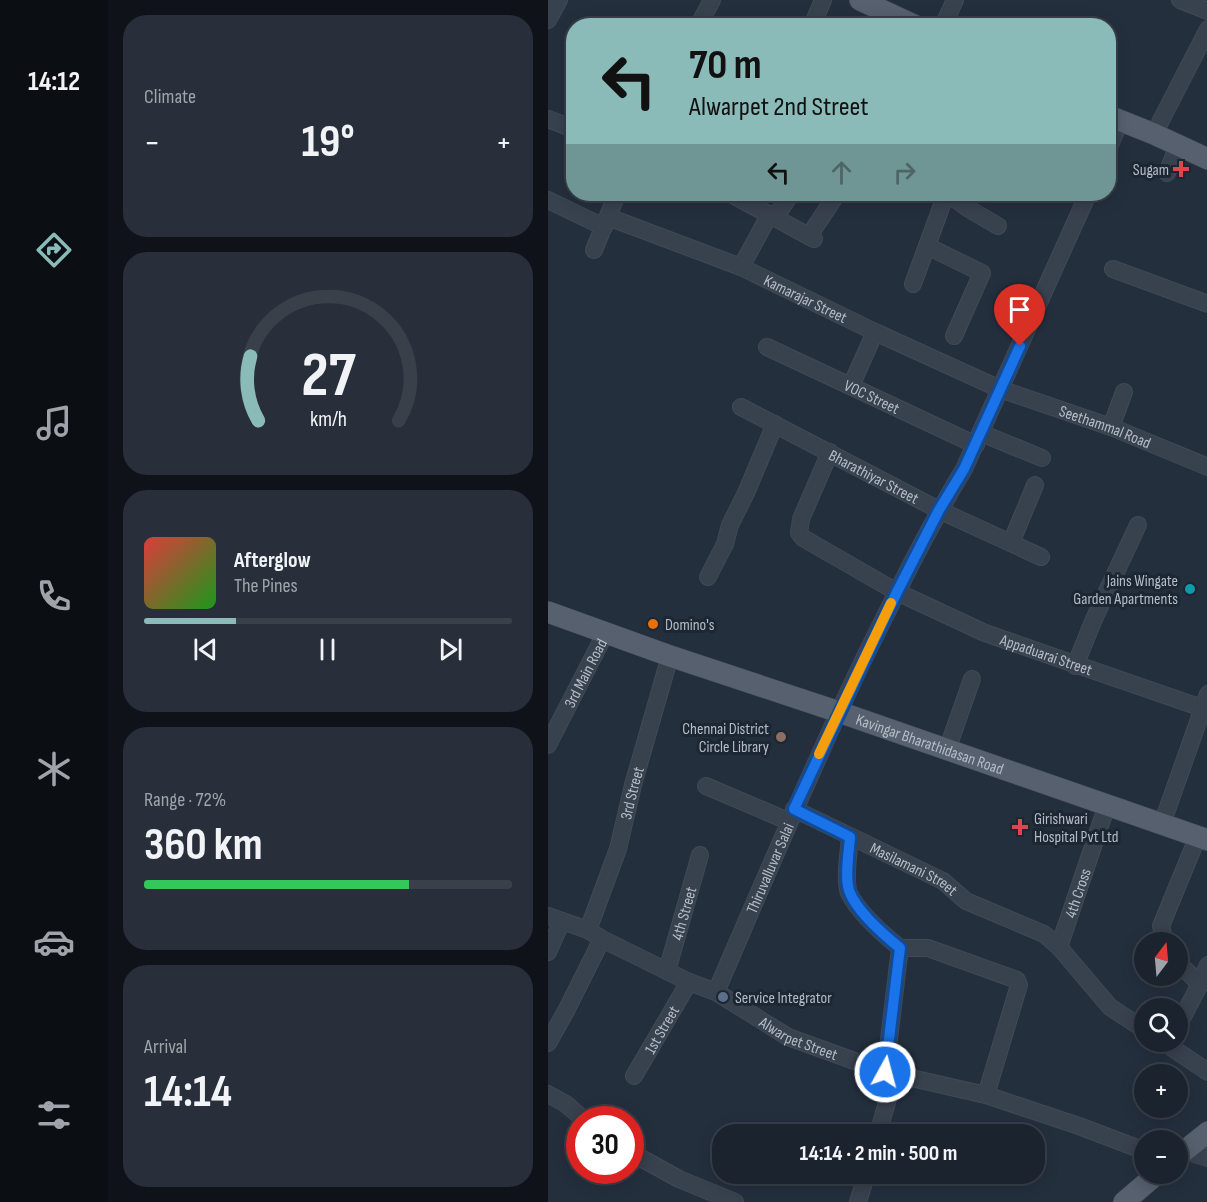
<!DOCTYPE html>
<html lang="en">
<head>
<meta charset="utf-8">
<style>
	body { margin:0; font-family:"Sofia Sans Condensed",sans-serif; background:#282f3a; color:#f1f3f6; height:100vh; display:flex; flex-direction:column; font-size:22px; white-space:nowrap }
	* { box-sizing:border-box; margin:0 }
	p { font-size:20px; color:#a0a4aa }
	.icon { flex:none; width:33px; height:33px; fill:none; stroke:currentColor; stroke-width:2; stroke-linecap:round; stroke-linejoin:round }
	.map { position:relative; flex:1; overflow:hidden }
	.side { display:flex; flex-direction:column; gap:15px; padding:15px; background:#0f1319; width:440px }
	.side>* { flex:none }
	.guide { position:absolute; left:18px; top:18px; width:550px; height:183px; border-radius:24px; box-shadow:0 3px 15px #0003,0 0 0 2px #39404a; background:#8bbbb9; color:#111; overflow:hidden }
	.needle { width:39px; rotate:16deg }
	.tools { position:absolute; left:586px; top:932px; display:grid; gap:12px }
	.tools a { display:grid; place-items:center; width:54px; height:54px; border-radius:50%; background:#1b232e; box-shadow:0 3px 15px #0003,0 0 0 2px #39404a; font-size:30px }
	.speed { position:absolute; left:18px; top:1106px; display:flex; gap:12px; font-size:30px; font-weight:700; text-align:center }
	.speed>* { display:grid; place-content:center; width:78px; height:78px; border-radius:50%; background:#1b232e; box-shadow:0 3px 15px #0003,0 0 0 2px #39404a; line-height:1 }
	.speed .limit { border:9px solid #d22; background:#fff; color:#111 }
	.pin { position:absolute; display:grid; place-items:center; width:51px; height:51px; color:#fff; margin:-62px -26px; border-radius:50% 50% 50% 0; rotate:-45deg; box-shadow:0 0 6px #0007 }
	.pin .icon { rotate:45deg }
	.me { position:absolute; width:66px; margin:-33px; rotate:7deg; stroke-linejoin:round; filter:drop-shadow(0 0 4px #0008) }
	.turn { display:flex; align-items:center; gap:21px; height:126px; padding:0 24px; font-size:27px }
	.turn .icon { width:78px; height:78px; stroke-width:2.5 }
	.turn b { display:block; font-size:42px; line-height:51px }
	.lanes { display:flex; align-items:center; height:57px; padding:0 24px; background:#0003; justify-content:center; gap:30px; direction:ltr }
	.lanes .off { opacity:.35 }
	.big { font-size:45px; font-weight:700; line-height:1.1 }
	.side .widget { flex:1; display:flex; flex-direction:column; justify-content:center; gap:9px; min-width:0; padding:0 21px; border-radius:24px; background:#282f3a }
	.side .dial { align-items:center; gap:0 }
	.dial svg { height:156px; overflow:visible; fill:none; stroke:#39404a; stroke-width:7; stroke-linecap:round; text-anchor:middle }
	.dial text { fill:#f1f3f6; stroke:none }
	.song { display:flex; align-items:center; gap:18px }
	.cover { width:72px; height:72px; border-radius:9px; background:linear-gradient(135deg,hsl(0 70% 55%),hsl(120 70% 35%)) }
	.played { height:6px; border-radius:3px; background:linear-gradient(90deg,#8bbbb9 25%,#39404a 25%) }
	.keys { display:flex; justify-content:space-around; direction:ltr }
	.heat { display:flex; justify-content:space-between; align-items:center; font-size:33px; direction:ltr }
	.charge { height:9px; border-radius:4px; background:linear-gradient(90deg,#34c759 72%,#39404a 0) }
	.trip { position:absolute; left:164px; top:1124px; width:333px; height:60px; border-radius:24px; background:#1b232e; box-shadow:0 3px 15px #0003,0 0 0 2px #39404a; font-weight:700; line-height:60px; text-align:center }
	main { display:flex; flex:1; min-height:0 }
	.dock { display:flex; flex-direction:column; width:108px; justify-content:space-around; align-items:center; background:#0b0e12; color:#a0a4aa }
	.dock .icon { width:42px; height:42px }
	.dock .active { color:#8bbbb9 }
	.dock b { font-size:27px; color:#f1f3f6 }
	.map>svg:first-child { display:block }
</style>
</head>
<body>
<main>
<nav class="dock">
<b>14:12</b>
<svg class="icon active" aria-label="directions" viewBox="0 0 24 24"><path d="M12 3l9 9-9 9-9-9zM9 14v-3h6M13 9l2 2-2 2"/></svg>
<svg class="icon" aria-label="music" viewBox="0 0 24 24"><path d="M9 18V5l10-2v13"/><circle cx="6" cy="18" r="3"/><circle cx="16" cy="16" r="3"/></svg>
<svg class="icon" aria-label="phone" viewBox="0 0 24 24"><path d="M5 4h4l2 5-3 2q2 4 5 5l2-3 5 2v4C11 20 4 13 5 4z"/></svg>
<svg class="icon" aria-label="climate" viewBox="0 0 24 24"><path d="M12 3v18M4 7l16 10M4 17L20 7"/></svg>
<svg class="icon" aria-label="car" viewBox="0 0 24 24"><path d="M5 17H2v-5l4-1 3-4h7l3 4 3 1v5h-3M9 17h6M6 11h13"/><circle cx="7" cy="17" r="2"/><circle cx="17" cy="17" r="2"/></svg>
<svg class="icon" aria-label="filters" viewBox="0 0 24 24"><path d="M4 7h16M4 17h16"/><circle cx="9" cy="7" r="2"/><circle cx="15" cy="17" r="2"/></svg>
</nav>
<section class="side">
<div class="widget"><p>Climate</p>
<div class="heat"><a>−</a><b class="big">19°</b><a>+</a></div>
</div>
<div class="widget dial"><svg viewBox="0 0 100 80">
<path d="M14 69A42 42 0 1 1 86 69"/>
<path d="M14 69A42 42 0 0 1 10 36" stroke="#8bbbb9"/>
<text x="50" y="56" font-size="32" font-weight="700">27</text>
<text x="50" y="72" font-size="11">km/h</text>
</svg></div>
<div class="widget">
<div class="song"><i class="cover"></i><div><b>Afterglow</b><p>The Pines</p></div></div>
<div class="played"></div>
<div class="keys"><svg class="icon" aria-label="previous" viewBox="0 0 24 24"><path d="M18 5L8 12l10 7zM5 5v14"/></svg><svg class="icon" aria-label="pause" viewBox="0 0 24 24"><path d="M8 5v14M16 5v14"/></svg><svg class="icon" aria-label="next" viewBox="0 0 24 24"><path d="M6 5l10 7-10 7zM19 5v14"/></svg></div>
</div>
<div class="widget"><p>Range · 72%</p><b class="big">360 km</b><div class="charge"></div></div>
<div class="widget"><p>Arrival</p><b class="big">14:14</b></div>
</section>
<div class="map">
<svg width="660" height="1202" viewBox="0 0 660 1202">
	<rect width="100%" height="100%" fill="#242f3e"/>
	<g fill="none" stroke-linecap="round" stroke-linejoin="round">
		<g stroke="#414a57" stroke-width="18">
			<g id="minor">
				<polyline points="632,0 660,11"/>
				<polyline points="0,20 11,0"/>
				<polyline points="150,26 164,0"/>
				<polyline points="264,26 275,0"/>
				<polyline points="395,26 407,0"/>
				<polyline points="0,119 26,129"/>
				<polyline points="606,134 660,29"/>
				<polyline points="561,147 572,122"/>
				<polyline points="619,173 630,145"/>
				<polyline points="183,194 266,239"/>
				<polyline points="400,194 421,209 450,226"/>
				<polyline points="0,200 56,227"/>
				<path id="s1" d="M 60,217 L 193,267 L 327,332 L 452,389 L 563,427 L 660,467"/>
				<polyline points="227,217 243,194"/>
				<polyline points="261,236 287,197"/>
				<polyline points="379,246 434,273 406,336"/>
				<polyline points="46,250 69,194"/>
				<polyline points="193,267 222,214"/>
				<polyline points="565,269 660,304"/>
				<polyline points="365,284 398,194"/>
				<path id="s2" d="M 219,347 L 428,445"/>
				<polyline points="303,386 327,332"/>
				<path id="s3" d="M 193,407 L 391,510 L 493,557"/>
				<polyline points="563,427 576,392"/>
				<polyline points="433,433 494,458"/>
				<path id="s4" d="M 282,452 L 253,519 L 251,533 L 255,538 L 349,592 L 437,633 L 660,710"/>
				<polyline points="463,543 487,485"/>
				<polyline points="160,577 177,544 182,525 198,493 227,424"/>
				<polyline points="527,666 546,619 590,525"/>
				<path id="s5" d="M 0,745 L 58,632"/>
				<polyline points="399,750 424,679"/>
				<polyline points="158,786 240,821"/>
				<path id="s6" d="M 246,809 L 395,881 L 418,901 L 496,934 L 511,947 L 562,1007 L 597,1030"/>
				<polyline points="614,824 660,694"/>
				<path d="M 302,837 C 301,851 296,880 301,893 C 310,912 336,935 352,948 L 337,1072"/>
				<path id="s7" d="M 0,916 L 40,930 L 54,939 L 141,982 L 168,992 L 240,1037 L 337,1072 L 438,1095 L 531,1126 L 597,1151"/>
				<path id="s8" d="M 40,930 L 70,849 L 85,785 L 122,656"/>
				<polyline points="617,942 613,926 650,836"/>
				<path id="s9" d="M 511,947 L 559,805"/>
				<polyline points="352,948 380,948 469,980 471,985 438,1095"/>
				<polyline points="0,952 14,921"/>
				<polyline points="630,963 652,984"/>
				<path id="s10" d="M 119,971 L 152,855"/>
				<path id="s11" d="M 168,992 C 215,883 261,774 312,667 C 345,600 377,533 416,469 L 540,194"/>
				<polyline points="630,1026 652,984 660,965"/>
				<polyline points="614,1041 660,1072"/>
				<polyline points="0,1043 18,1011 54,939"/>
				<path id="s12" d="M 86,1076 L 141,982"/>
				<polyline points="0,1094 18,1104 35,1119"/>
				<polyline points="330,1134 347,1074"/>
				<polyline points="637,1151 660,1158"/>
				<polyline points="82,1152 131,1179 187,1202"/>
				<polyline points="310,1202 319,1173"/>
			</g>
		</g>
		<g stroke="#414a57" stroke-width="22">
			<g id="major">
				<polyline points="312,0 368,26"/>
				<polyline points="561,116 606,134 660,159"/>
				<path id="s13" d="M 0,612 L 122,656 L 291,712 L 660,840"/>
				<polyline points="630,1156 660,1132"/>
				<polyline points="576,1202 610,1173"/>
			</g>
		</g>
		<use href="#minor" stroke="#38414e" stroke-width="16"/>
		<use href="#major" stroke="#56606e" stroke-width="21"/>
	</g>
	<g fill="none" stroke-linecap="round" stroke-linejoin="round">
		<g stroke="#114b97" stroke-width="15">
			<path id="route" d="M 337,1072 L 352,948 C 336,935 310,912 302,893 C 296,880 301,851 302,837 L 246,809 L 349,592 L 391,510 L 416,469 L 472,346"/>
		</g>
		<use href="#route" stroke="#1a73e8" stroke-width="10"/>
		<polyline stroke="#f59e0b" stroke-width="10" points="271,754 343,603"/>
	</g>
	<g fill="#e0444e" stroke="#1d2633" stroke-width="2">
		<path d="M630 160h6v6h6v6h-6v6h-6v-6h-6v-6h6z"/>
		<path d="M469 818h6v6h6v6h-6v6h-6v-6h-6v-6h6z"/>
	</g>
	<circle fill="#0f9aa8" stroke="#1d2633" stroke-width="2" cx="642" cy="589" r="6"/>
	<circle fill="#e8710a" stroke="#1d2633" stroke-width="2" cx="105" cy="624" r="6"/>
	<circle fill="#8d6e63" stroke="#1d2633" stroke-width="2" cx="233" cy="737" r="6"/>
	<circle fill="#5c6f8a" stroke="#1d2633" stroke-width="2" cx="175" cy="997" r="6"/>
	<g text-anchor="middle" stroke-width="6" stroke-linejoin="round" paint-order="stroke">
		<g font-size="16" fill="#b4bcc9" stroke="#1d2633" text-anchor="end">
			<text x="621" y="175">Sugam</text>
			<text x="630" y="586">Jains Wingate<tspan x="630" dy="18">Garden Apartments</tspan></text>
			<text x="117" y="630" text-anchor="start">Domino's</text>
			<text x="221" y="734">Chennai District<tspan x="221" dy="18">Circle Library</tspan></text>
			<text x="486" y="824" text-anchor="start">Girishwari<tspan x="486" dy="18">Hospital Pvt Ltd</tspan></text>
			<text x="187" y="1003" text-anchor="start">Service Integrator</text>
		</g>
		<g font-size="16" fill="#b4bcc9" stroke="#1d2633">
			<text dy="6" stroke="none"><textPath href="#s1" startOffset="214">Kamarajar Street</textPath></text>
			<text dy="6" stroke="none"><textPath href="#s2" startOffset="116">VOC Street</textPath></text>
			<text dy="6" stroke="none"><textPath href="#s1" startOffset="540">Seethammal Road</textPath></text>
			<text dy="6" stroke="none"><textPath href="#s3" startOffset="150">Bharathiyar Street</textPath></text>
			<text dy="6" stroke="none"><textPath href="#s4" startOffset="364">Appaduarai Street</textPath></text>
			<text dy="6" stroke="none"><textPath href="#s5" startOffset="81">3rd Main Road</textPath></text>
			<text dy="6" stroke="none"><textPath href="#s13" startOffset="404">Kavingar Bharathidasan Road</textPath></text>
			<text dy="6" stroke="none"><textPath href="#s8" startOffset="144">3rd Street</textPath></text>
			<text dy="6" stroke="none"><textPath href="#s11" startOffset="135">Thiruvalluvar Salai</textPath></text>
			<text dy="6" stroke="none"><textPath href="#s6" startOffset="134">Masilamani Street</textPath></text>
			<text dy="6" stroke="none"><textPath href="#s9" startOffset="57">4th Cross</textPath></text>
			<text dy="6" stroke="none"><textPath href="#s10" startOffset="60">4th Street</textPath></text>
			<text dy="6" stroke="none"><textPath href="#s12" startOffset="54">1st Street</textPath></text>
			<text dy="6" stroke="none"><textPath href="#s7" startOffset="280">Alwarpet Street</textPath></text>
		</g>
	</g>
</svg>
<div class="tools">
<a><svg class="needle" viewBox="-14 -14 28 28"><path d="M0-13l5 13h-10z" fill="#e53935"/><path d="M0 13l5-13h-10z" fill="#a0a4aa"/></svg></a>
<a><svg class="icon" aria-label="search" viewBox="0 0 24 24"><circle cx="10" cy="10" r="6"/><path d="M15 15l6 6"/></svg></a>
<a>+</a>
<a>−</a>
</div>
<div class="speed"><div class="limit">30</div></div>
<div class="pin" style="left:472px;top:346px;background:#d93025"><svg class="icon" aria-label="arrive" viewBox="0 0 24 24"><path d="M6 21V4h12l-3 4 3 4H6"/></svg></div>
<svg class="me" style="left:337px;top:1072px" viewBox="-20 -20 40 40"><circle r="17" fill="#1a73e8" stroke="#fff" stroke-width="3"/><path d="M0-11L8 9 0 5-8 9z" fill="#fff"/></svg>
<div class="trip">14:14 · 2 min · 500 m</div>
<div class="guide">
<div class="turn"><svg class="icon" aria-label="left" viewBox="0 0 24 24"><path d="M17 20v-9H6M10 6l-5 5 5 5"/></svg><div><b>70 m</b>Alwarpet 2nd Street</div></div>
<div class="lanes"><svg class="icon" aria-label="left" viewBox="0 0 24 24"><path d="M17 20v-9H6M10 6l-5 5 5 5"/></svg><svg class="icon off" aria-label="ahead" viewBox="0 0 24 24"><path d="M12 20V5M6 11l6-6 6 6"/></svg><svg class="icon off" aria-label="right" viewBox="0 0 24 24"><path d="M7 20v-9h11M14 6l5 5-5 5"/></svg></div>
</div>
</div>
</main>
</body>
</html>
